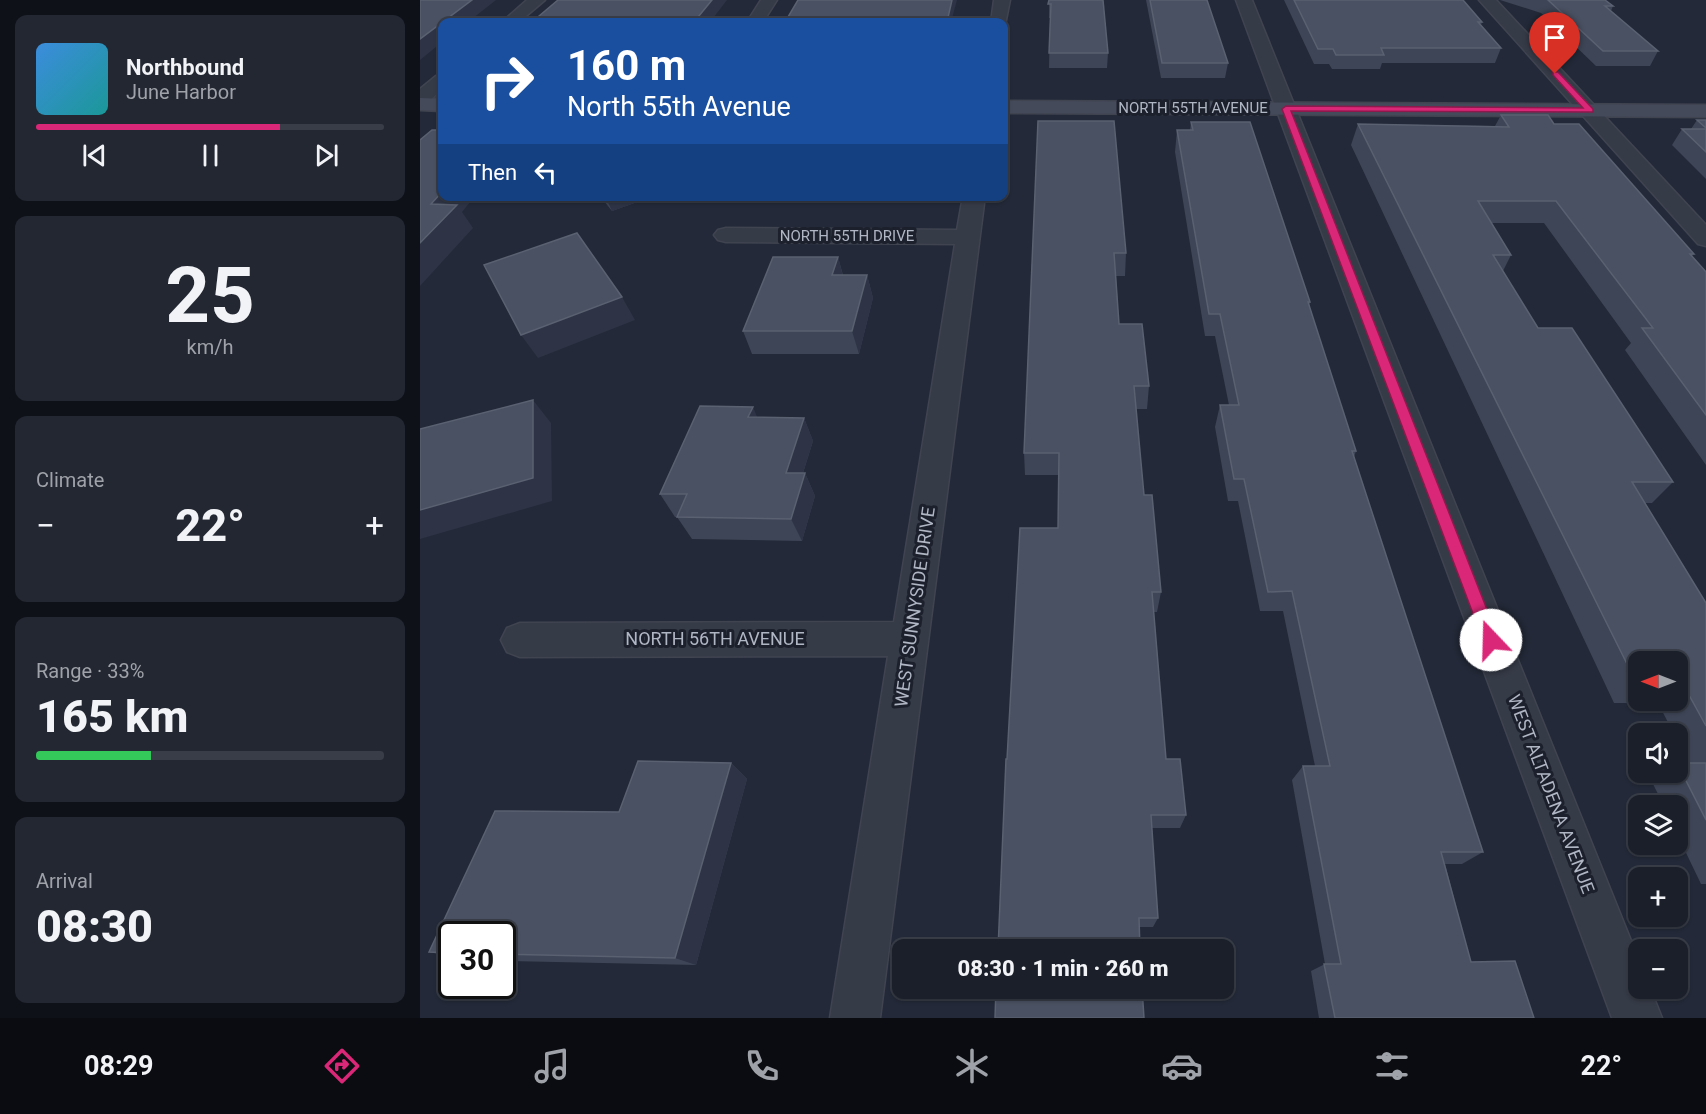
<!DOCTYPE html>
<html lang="en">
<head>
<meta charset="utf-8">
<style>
	body { margin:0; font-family:Roboto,sans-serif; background:#232732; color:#f1f3f6; height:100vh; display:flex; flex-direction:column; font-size:22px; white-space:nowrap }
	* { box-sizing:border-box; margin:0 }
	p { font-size:20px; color:#9fa2a8 }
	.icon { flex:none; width:33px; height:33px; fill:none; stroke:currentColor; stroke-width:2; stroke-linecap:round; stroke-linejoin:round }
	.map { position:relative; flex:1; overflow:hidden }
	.sheet { display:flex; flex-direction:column; gap:15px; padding:15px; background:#0e1117; width:420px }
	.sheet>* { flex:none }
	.banner { position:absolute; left:18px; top:18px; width:570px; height:183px; border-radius:12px; box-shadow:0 2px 4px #0004,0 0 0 2px #383d47; background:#1a4fa0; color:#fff; overflow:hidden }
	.needle { width:39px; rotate:270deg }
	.tools { position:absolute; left:1208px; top:651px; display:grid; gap:12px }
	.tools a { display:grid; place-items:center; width:60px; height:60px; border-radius:12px; background:#1a1f2a; box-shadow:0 2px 4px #0004,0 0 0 2px #383d47; font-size:30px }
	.speed { position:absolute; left:18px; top:921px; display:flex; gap:12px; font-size:30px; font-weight:700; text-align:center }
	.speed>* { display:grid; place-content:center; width:78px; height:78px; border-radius:50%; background:#1a1f2a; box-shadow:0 2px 4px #0004,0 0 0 2px #383d47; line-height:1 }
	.speed .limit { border:3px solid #111; border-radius:9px; background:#fff; color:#111 }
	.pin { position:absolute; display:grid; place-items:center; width:51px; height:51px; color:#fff; margin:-62px -26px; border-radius:50% 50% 50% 0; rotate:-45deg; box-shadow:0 0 6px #0007 }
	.pin .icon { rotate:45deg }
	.me { position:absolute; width:66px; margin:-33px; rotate:339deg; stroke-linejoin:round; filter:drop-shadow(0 0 4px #0008) }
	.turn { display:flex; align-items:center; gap:21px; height:126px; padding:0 30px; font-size:27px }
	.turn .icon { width:78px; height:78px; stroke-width:2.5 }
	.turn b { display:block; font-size:42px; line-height:51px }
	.then { display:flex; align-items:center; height:57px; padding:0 30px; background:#0003; gap:12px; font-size:22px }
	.big { font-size:45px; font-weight:800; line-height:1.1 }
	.sheet .widget { flex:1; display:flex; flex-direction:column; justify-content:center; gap:9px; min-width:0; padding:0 21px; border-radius:12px; background:#232732 }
	.sheet .dial { align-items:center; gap:0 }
	.dial b { font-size:78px; line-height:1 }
	.song { display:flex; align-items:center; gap:18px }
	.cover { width:72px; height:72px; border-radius:9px; background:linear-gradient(135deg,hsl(210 70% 55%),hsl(180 70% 35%)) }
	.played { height:6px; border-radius:3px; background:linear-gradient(90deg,#db2777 70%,#383d47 70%) }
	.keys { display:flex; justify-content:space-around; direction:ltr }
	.heat { display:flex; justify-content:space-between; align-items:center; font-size:33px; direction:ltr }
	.charge { height:9px; border-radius:4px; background:linear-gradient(90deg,#34c759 33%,#383d47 0) }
	.trip { position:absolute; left:472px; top:939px; width:342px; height:60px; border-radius:12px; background:#1a1f2a; box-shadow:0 2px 4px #0004,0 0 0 2px #383d47; font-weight:800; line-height:60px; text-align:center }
	.tabs { display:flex; height:96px; justify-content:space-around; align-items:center; background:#0a0c11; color:#9fa2a8 }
	.tabs .icon { width:42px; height:42px }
	.tabs .on { color:#db2777 }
	.tabs b { font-size:27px; color:#f1f3f6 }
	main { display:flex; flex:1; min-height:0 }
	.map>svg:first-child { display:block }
</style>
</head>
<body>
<main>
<section class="sheet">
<div class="widget">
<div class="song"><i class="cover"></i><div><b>Northbound</b><p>June Harbor</p></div></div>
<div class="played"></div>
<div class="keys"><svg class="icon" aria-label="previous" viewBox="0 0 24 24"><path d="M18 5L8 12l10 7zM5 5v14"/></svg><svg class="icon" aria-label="pause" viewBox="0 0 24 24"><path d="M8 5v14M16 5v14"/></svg><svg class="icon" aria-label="next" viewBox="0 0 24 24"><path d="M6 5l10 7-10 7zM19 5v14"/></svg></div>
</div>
<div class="widget dial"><b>25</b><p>km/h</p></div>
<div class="widget"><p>Climate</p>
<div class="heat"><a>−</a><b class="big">22°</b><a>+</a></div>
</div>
<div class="widget"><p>Range · 33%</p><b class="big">165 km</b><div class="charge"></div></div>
<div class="widget"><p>Arrival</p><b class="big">08:30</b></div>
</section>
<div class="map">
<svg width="1286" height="1018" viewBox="0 0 1286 1018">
	<rect width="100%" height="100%" fill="#232938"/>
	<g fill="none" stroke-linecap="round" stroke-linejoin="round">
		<g stroke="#404451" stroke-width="3">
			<g id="street">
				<polygon points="107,0 125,0 99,22 82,22"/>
				<polygon points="341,0 357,0 343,22 327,22"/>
				<polygon points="574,0 590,0 585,25 584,22 571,22"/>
				<polygon points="816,0 832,0 1218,958 1218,988 1230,988 1242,1018 1192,1018"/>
				<polygon points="1059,0 1076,0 1286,225 1286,246 1278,244"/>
				<polygon points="22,75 22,89 7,103 0,105 0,89 16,76"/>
				<polygon points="543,196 565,196 460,1018 410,1018 468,656 100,657 87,652 81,640 87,628 100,623 474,622 535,244 306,242 298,240 294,235 298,230 306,228 537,230"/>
			</g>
		</g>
		<g stroke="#404451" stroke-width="3">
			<g id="secondary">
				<polygon points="0,98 22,99 22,111 0,110"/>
				<polygon points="584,101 1286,105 1286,117 584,113"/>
			</g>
		</g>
		<use href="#street" fill="#363b48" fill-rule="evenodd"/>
		<use href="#secondary" fill="#454a5b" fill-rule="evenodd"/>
	</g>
	<g fill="#3e4556" fill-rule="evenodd">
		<polygon points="629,0 688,53 687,68 629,68 630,18 629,18"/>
		<polygon points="726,0 787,0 808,63 805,78 741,78"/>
		<polygon points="864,0 1043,0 1062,22 1061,25 1081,48 1075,63 962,63 960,69 912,69 909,64 894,64"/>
		<polygon points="1080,0 1185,0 1193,6 1191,11 1238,51 1230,66 1176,66 1121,13"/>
		<path d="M 1081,115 L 1134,124 L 1274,254 L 1272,256 L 1286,272 L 1286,465 L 1205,350 L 1211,343 L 1124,223 L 1071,223 L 1091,255 L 1083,271 L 1118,328 L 1253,482 L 1232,503 L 1225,503 L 1286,603 L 1286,884 L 1281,884 L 1257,834 L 1257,806 L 1244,806 L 1230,778 L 1241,772 L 1257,772 L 1257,763 L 1269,763 L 1257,739 L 1257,734 L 1254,734 L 1238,703 L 1194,703 L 931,145 L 938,124 L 1075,126 ZM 1218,662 L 1257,662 L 1257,700 L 1218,700 Z"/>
		<polygon points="1277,120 1286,120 1286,179 1252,145 1262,129 1271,129"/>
		<polygon points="618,121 706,253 705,276 696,276 699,324 729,386 727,409 716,409 724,495 741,592 737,612 734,612 746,759 766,815 760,828 732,828 738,918 733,927 719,927 587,759 638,528 639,475 605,475 604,453"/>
		<polygon points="771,122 890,302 889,306 936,451 934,457 1063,852 1042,864 1025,864 1051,962 1114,1018 899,1018 891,971 905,964 872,780 883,766 895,766 863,611 840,611 818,501 808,501 795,427 800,405 809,405 795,336 785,336 755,152 757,130 770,130"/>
		<polygon points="180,196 234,196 192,211"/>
		<polygon points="418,257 423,275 447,275 453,298 439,354 332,354 323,331"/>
		<polygon points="337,417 384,418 393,441 383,473 385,473 395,496 382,541 272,539 257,517 255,517 240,494"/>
		<polygon points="218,761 311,763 327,779 276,965 82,961 82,934 32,934 32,957 9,952 75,811 199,812"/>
	</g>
	<g fill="#2e3445">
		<polygon points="52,0 76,0 48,22 22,22 22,42 0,60 0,39"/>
		<polygon points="292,0 307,0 290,22 274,22"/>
		<polygon points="532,0 537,0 531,22 527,22"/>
		<polygon points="22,192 22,196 55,196 42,212 53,228 0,286 0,243 11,204"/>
		<polygon points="185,196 234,196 192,211"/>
		<polygon points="418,257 424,280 412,275"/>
		<polygon points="447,275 453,298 439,354 432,331"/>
		<polygon points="202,297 215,320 118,358 101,335"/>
		<polygon points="113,400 131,423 132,501 0,539 0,510"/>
		<polygon points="333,407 343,431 328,417"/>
		<polygon points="384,418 393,441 376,495 366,473"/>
		<polygon points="385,473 395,496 382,541 371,519"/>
		<polygon points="311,763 327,779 276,965 255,958"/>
	</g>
	<g fill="#4a5162" stroke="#5a6171" stroke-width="1.5">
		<polygon points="0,0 52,0 0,39"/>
		<polygon points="138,0 292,0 274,22 112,22"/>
		<polygon points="378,0 532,0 527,22 365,22"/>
		<polygon points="629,0 683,0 688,53 629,53 631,4 628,4"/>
		<polygon points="730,0 787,0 808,63 742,63"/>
		<polygon points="874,0 1043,0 1062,22 1058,22 1081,48 961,48 964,55 916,55 913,49 898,49"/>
		<polygon points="1128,0 1185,0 1193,6 1185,6 1238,51 1183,51"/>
		<polygon points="1081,115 1128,115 1134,124 1159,124 1274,254 1270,254 1286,272 1286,415 1222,328 1233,328 1136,201 1058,201 1091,255 1073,255 1118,328 1152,328 1253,482 1212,482 1286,603 1286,726 1264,686 1257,686 1257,662 1218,662 1218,686 938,124 1089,127"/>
		<polygon points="1277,120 1286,120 1286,128"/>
		<polygon points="618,121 694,121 706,253 694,253 699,324 722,324 729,386 714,386 724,495 732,495 741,592 732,592 746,759 760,759 766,815 731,815 738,918 719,918 720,950 578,950 586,759 587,759 600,528 638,528 639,453 604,453"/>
		<polygon points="771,122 830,122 890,302 888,302 936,451 932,451 1063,852 1021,852 1051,962 1095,961 1114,1018 915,1018 904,964 921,964 883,766 910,766 872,591 848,592 824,479 814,479 800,405 819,405 800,314 789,314 757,130 773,130"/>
		<polygon points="1262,129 1286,129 1286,152"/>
		<polygon points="12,130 22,130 22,192 11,204 37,205 0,243 0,140"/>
		<polygon points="157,233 202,297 101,335 64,265"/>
		<polygon points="353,257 418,257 412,275 447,275 432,331 323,331"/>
		<polygon points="113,400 113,478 0,510 0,429"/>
		<polygon points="280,406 333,407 328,417 384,418 366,473 385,473 371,519 257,517 267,494 240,494"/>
		<polygon points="218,761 311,763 255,958 82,954 82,934 32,934 32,953 9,952 75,811 199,812"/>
		<polygon points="1257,763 1286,763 1286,820"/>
		<polygon points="576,988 722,988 724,1018 575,1018"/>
	</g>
	<polygon fill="#db2777" stroke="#8e194d" stroke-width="1.5" points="1133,72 1138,72 1173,109 1173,112 871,111 1079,640 1077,645 1071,647 1066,645 1063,640 862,109 866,106 1163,108 1133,75"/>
	<g text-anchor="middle" stroke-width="6" stroke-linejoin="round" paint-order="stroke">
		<g font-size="15" fill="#b1b6c4" stroke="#1c202d">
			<text x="773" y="113">NORTH 55TH AVENUE</text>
			<text x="427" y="241">NORTH 55TH DRIVE</text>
		</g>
		<g font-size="18" fill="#b1b6c4" stroke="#1c202d">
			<text transform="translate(495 607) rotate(-82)" y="6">WEST SUNNYSIDE DRIVE</text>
			<text x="295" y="645">NORTH 56TH AVENUE</text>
			<text transform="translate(1131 794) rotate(69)" y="6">WEST ALTADENA AVENUE</text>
		</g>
	</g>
</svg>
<div class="tools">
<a><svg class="needle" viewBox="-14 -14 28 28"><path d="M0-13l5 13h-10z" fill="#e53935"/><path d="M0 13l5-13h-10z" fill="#9fa2a8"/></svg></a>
<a><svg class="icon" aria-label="sound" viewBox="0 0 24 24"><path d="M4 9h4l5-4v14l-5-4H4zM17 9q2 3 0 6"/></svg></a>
<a><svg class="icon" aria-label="layers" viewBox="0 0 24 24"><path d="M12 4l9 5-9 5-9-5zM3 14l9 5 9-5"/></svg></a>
<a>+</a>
<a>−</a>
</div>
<div class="speed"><div class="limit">30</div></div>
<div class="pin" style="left:1135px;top:74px;background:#d93025"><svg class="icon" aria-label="arrive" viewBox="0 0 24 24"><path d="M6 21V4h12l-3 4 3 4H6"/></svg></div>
<svg class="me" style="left:1071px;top:640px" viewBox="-20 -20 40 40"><circle r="19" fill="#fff"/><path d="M0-13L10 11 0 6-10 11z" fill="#db2777"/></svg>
<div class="trip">08:30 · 1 min · 260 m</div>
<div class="banner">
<div class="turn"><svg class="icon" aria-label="right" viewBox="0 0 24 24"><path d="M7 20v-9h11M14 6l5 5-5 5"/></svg><div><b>160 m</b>North 55th Avenue</div></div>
<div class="then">Then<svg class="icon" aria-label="left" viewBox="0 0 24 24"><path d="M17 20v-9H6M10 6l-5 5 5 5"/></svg></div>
</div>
</div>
</main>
<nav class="tabs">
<b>08:29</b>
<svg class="icon on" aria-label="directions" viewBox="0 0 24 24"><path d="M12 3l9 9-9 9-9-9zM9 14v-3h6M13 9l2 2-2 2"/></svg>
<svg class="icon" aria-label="music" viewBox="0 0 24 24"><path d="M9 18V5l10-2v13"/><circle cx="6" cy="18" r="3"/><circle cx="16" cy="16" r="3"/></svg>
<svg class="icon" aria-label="phone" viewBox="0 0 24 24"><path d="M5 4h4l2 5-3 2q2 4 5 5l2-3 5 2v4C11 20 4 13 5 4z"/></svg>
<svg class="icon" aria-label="climate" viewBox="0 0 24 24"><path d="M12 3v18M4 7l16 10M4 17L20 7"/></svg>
<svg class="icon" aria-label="car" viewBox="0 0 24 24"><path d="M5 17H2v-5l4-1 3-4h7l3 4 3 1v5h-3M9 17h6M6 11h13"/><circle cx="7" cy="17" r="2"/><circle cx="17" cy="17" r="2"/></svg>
<svg class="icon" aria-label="filters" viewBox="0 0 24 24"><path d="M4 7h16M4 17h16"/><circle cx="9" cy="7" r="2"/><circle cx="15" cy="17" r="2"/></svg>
<b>22°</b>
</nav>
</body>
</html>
